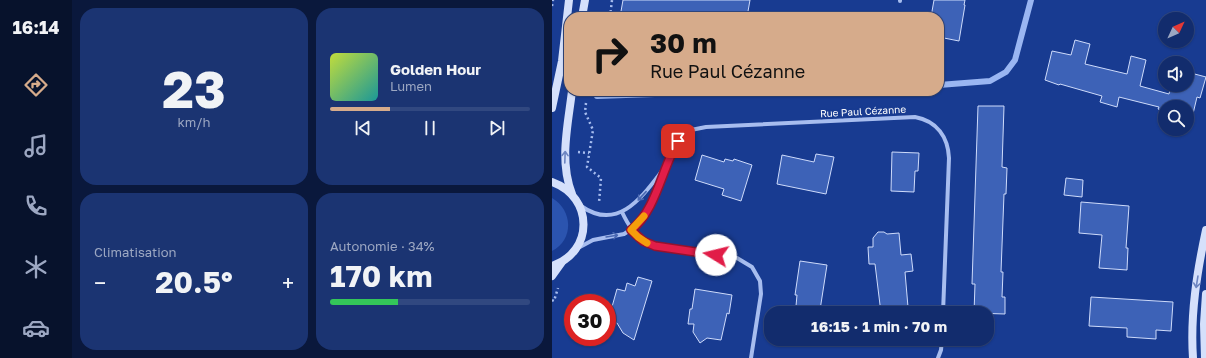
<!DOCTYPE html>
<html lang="fr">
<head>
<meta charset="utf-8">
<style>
	body { margin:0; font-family:"Golos Text",sans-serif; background:#1b3472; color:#f1f3f6; height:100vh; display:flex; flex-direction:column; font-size:15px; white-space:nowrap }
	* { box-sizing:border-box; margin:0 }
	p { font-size:13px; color:#9ca7c2 }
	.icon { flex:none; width:22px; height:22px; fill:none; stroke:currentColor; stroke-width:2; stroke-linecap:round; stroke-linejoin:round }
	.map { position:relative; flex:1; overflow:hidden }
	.side { display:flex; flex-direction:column; gap:8px; padding:8px; background:#0a183c; width:480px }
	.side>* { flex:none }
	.top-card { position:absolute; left:12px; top:12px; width:380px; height:84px; border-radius:16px; box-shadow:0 1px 3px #0004,0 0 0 1px #314880; background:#d6ab8b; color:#111; overflow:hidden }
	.needle { width:26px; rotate:46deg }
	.controls { position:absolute; left:606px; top:12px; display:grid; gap:8px }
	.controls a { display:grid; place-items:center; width:36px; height:36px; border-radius:50%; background:#122c6d; box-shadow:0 1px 3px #0004,0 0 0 1px #314880; font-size:20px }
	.speed { position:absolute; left:12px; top:294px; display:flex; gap:8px; font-size:20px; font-weight:700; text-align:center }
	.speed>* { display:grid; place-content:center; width:52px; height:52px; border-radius:50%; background:#122c6d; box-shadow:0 1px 3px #0004,0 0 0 1px #314880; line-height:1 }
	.speed .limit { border:6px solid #d22; background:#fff; color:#111 }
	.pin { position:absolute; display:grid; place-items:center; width:34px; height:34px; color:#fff; margin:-17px; border-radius:8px; box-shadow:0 2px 6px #0006 }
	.me { position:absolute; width:44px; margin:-22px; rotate:279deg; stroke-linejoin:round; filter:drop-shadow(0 0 3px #0008) }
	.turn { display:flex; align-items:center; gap:14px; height:84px; padding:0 20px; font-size:18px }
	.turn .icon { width:52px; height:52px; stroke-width:2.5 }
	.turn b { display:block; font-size:28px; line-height:34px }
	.big { font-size:30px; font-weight:700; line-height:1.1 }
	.side .tile { flex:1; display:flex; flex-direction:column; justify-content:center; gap:6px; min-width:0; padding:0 14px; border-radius:16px; background:#1b3472 }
	.side .dial { align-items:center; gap:0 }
	.dial b { font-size:52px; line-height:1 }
	.song { display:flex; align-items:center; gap:12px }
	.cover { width:48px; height:48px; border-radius:6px; background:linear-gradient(135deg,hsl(70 70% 55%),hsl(180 70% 35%)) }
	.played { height:4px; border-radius:2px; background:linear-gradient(90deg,#d6ab8b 30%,#314880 30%) }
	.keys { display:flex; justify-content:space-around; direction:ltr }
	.heat { display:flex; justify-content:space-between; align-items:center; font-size:22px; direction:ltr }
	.charge { height:6px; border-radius:3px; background:linear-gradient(90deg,#34c759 34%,#314880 0) }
	.side .tiles { flex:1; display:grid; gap:8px; grid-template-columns:repeat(2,1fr) }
	.trip { position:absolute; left:212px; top:306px; width:230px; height:40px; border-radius:16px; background:#122c6d; box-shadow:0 1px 3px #0004,0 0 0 1px #314880; font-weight:700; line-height:40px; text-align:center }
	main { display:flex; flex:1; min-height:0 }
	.tabs { display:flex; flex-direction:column; width:72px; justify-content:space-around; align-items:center; background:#07122c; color:#9ca7c2 }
	.tabs .icon { width:28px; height:28px }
	.tabs .selected { color:#d6ab8b }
	.tabs b { font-size:18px; color:#f1f3f6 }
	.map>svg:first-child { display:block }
</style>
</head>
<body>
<main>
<nav class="tabs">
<b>16:14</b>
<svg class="icon selected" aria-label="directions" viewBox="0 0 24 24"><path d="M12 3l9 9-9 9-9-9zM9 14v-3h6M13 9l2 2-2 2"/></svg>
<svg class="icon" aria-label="music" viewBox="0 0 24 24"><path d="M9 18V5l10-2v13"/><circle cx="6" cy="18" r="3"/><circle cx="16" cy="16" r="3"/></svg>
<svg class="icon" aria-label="phone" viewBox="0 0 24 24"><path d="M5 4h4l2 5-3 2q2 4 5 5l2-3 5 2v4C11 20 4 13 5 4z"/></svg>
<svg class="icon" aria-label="climate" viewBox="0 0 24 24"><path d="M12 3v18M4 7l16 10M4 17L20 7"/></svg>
<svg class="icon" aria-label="car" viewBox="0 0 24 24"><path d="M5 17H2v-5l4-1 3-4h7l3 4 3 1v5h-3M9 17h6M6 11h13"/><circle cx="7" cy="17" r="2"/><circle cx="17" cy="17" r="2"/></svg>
</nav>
<section class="side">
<div class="tiles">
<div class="tile dial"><b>23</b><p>km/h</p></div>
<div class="tile">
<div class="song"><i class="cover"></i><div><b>Golden Hour</b><p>Lumen</p></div></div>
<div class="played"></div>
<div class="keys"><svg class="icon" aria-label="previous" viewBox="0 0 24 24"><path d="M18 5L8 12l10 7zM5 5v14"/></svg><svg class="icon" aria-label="pause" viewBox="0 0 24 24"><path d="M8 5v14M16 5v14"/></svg><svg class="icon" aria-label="next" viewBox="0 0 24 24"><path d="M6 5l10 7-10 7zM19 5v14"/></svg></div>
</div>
<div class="tile"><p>Climatisation</p>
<div class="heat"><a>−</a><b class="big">20.5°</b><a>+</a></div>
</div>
<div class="tile"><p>Autonomie · 34%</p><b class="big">170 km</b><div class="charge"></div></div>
</div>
</section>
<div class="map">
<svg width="654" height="358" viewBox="0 0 654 358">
	<rect width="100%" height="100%" fill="#183b91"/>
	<path fill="#2b54af" d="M 0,198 C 21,210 22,240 0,251 Z"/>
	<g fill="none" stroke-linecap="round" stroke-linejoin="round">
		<g stroke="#9ab6f2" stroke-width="6">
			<polyline points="387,85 438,81 454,72 463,60 479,0"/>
			<polyline points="45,96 189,91"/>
		</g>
	</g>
	<g fill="#3d62b7" stroke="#cedbfb">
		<polygon points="71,0 198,0 195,17 68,17"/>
		<polygon points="382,0 413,0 412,5 413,5 407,41 387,37 387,17 379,17"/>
		<polygon points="523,40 538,44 533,64 575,74 579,56 594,60 588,86 617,94 619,85 635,85 635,72 654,77 648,98 645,97 640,118 635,117 635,107 613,107 613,111 606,109 607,107 567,97 565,107 548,102 550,96 508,84 507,85 493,80 500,51 519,55"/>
		<polygon points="426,106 452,106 450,167 455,168 454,194 452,194 449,272 451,272 450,297 453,297 453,314 422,313 423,284 420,284"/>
		<polygon points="340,152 367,153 366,171 363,171 362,192 339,191"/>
		<polygon points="264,154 282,157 274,194 225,184 230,155 262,162"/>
		<polygon points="150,155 172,162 173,159 181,161 182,159 200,165 189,201 170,195 172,189 143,180"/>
		<polygon points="514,178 531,180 530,197 512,195"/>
		<polygon points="529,202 577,206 574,248 576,248 575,270 547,268 550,235 527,233"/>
		<polygon points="326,232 332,232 335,234 347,233 349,255 359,254 361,271 353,272 356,307 355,306 356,313 329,313 323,264 317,264 316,247 321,247 321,238"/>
		<polygon points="248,261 275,265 268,310 244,306 245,295 243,295"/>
		<polygon points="86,277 100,281 82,340 71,333 65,323 56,321 65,289 73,291 75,283 83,286"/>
		<polygon points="143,289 180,295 177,314 175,313 169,340 155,338 148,343 141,332 142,324 136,324 138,309 140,309"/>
		<polygon points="539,297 621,302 619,331 604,330 604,339 575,337 575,328 537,326"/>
	</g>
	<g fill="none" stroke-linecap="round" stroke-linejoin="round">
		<g stroke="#a7bdef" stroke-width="2.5" stroke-dasharray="2 3" stroke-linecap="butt">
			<polyline points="0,6 1,0"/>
			<polyline points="58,17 60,0"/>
			<polyline points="34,103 33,112 41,130 35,167 49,178 47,203"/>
			<polyline points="26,152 37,153"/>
			<polyline points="0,300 2,301 6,288"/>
		</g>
		<g stroke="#a7bdef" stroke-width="4">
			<polyline points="348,1 348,0"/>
			<path d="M 29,206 C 66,232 90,197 110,171"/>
			<path d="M 70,212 C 76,225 83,236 97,244 L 185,258 L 200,267 L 208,281 L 209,294 L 199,358"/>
			<path d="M 26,248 L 41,240 L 72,234 L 83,227 L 96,210 L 114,166 L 126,141 L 130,137 L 139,130 L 154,127 L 363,117 C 385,121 396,137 397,158 L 391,313"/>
			<polyline points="386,358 389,350 390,339"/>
		</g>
		<g stroke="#d5e0fb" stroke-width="8">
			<polyline points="30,17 33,0"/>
			<polyline points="0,108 10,61 17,0"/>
			<path d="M 0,182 C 42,197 42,252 0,266"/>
			<path d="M 20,194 C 7,161 16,125 20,91"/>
			<polyline points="0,276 10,262"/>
			<path d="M 641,358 C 638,315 645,272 654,230"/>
			<polyline points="653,358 652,324 654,294"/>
		</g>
	</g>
	<defs><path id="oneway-shaft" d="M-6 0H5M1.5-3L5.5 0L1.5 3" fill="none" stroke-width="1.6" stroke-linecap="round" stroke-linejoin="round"/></defs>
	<g stroke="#6d85c1">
		<use href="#oneway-shaft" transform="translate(13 157) rotate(-88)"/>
		<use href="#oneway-shaft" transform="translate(645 282) rotate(99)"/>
	</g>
	<g stroke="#4a68b2">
		<use href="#oneway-shaft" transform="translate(90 196) rotate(133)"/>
		<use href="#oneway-shaft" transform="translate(60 236) rotate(-9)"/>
	</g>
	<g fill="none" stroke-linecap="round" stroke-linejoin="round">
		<g stroke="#92132f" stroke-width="10">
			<path id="route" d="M 126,141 C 110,168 104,211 79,230 L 91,241 L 103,246 L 164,255"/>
		</g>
		<use href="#route" stroke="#e11d48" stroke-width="7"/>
		<polyline stroke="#f59e0b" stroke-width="7" points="92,216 79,230 86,237 95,243"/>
	</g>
	<g text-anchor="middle" stroke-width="4" stroke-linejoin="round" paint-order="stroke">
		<g font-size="10" fill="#fff" stroke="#183b91">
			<text transform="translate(311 111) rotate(-3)" y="4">Rue Paul Cézanne</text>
		</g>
	</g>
</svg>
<div class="controls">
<a><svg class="needle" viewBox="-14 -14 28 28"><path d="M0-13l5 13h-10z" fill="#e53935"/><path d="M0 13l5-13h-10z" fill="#9ca7c2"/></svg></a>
<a><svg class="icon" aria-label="sound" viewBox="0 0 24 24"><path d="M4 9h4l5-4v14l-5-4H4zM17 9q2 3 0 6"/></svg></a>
<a><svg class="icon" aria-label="search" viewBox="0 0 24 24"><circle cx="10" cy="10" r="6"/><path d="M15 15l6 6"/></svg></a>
</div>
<div class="speed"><div class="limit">30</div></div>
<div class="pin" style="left:126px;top:141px;background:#d93025"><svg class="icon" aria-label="arrive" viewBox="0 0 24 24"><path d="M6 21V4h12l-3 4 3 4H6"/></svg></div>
<svg class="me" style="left:164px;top:255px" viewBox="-20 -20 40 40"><circle r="19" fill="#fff"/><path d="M0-13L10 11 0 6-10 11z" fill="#e11d48"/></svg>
<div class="trip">16:15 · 1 min · 70 m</div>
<div class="top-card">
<div class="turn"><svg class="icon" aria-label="right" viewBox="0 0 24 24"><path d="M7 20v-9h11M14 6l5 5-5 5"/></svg><div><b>30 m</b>Rue Paul Cézanne</div></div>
</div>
</div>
</main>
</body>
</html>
